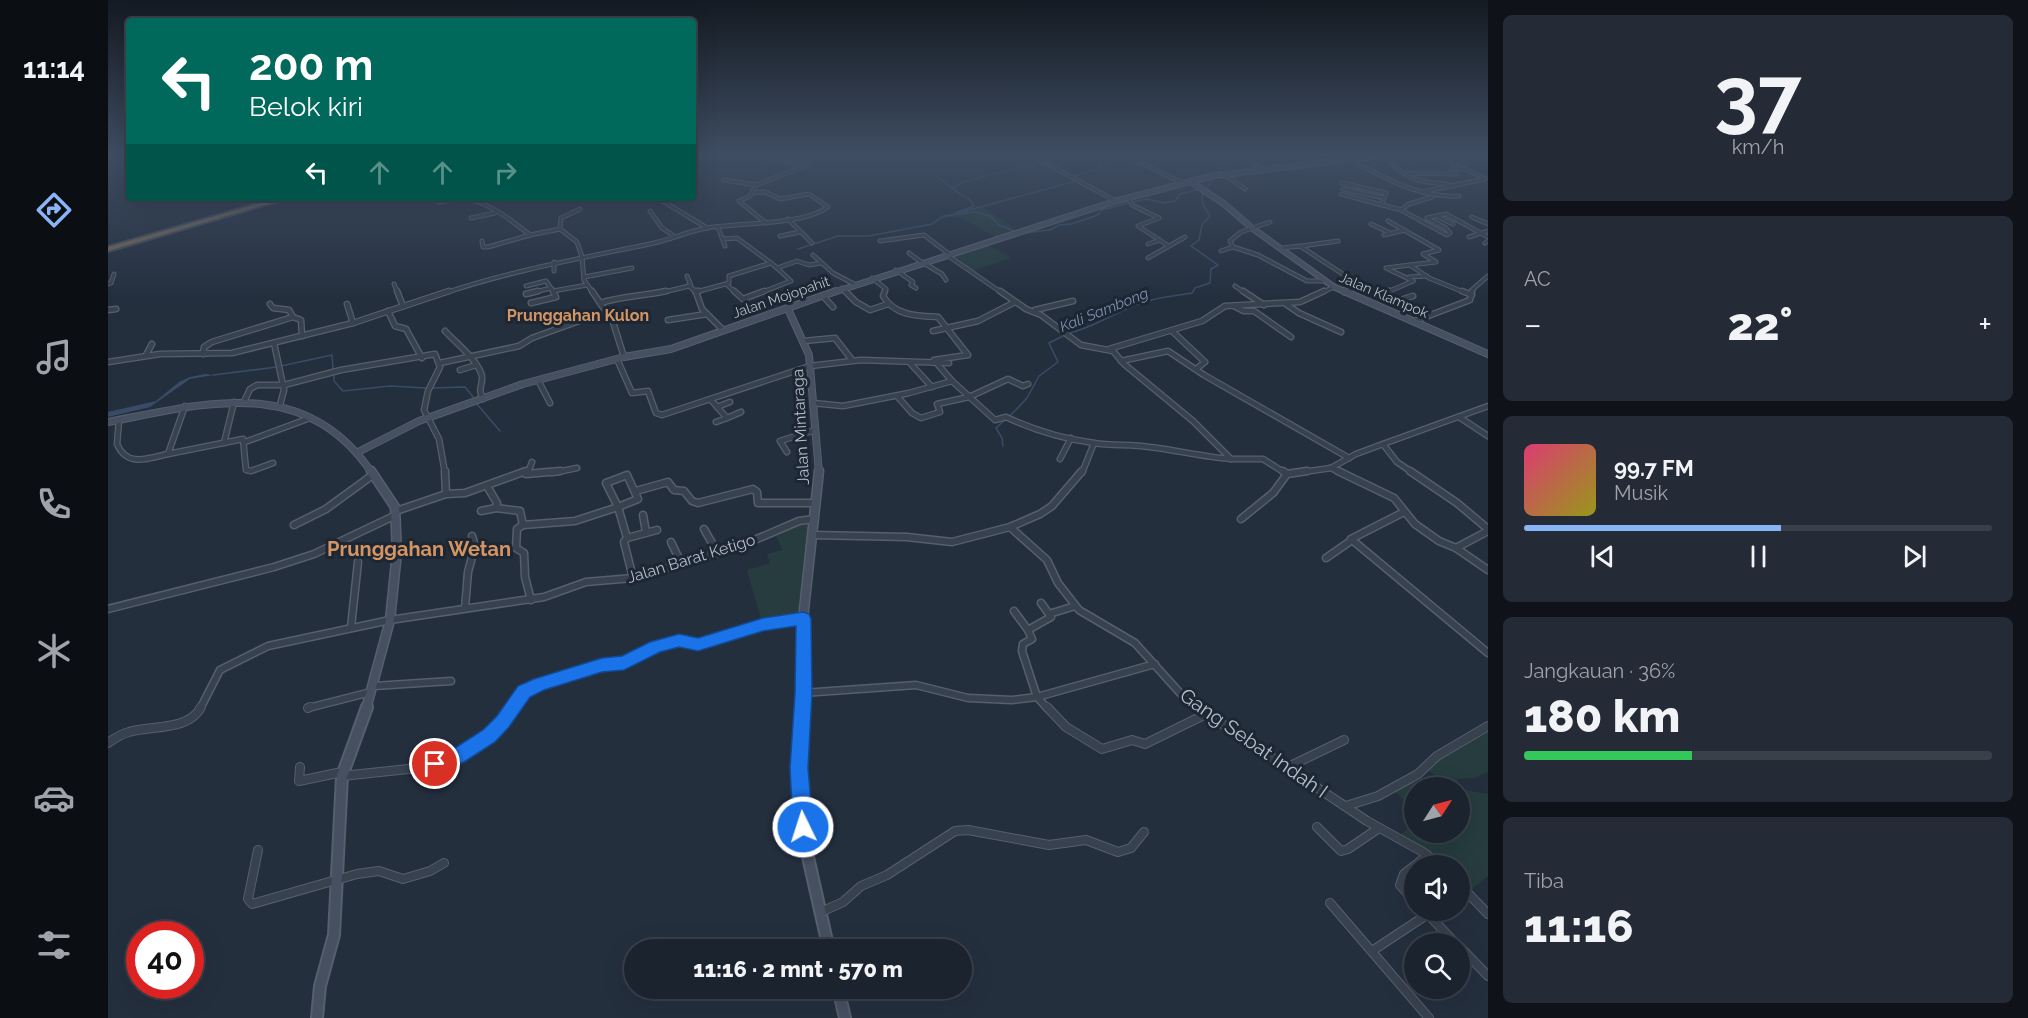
<!DOCTYPE html>
<html lang="id">
<head>
<meta charset="utf-8">
<style>
	body { margin:0; font-family:Raleway,sans-serif; background:#242b36; color:#f1f3f6; height:100vh; display:flex; flex-direction:column; font-size:22px; white-space:nowrap }
	* { box-sizing:border-box; margin:0 }
	p { font-size:20px; color:#a0a4aa }
	.icon { flex:none; width:33px; height:33px; fill:none; stroke:currentColor; stroke-width:2; stroke-linecap:round; stroke-linejoin:round }
	.map { position:relative; flex:1; overflow:hidden }
	.sheet { display:flex; flex-direction:column; gap:15px; padding:15px; background:#0f1319; width:540px }
	.sheet>* { flex:none }
	.hud { position:absolute; left:18px; top:18px; width:570px; height:183px; border-radius:6px; box-shadow:0 6px 24px #0002,0 0 0 2px #39404a; background:#00695c; color:#fff; overflow:hidden }
	.needle { width:39px; rotate:54deg }
	.controls { position:absolute; left:1296px; top:777px; display:grid; gap:12px }
	.controls a { display:grid; place-items:center; width:66px; height:66px; border-radius:50%; background:#1b232e; box-shadow:0 6px 24px #0002,0 0 0 2px #39404a; font-size:30px }
	.speed { position:absolute; left:18px; top:921px; display:flex; gap:12px; font-size:30px; font-weight:700; text-align:center }
	.speed>* { display:grid; place-content:center; width:78px; height:78px; border-radius:50%; background:#1b232e; box-shadow:0 6px 24px #0002,0 0 0 2px #39404a; line-height:1 }
	.speed .limit { border:9px solid #d22; background:#fff; color:#111 }
	.pin { position:absolute; display:grid; place-items:center; width:51px; height:51px; color:#fff; margin:-26px; border:3px solid #fff; border-radius:50%; box-shadow:0 2px 6px #0007 }
	.me { position:absolute; width:66px; margin:-33px; rotate:356deg; stroke-linejoin:round; filter:drop-shadow(0 0 4px #0008) }
	.turn { display:flex; align-items:center; gap:21px; height:126px; padding:0 24px; font-size:27px }
	.turn .icon { width:78px; height:78px; stroke-width:2.5 }
	.turn b { display:block; font-size:42px; line-height:51px }
	.lanes { display:flex; align-items:center; height:57px; padding:0 24px; background:#0003; justify-content:center; gap:30px; direction:ltr }
	.lanes .off { opacity:.35 }
	.big { font-size:45px; font-weight:800; line-height:1.1 }
	.sheet .card { flex:1; display:flex; flex-direction:column; justify-content:center; gap:9px; min-width:0; padding:0 21px; border-radius:9px; background:#242b36 }
	.sheet .dial { align-items:center; gap:0 }
	.dial b { font-size:78px; line-height:1 }
	.song { display:flex; align-items:center; gap:18px }
	.cover { width:72px; height:72px; border-radius:9px; background:linear-gradient(135deg,hsl(340 70% 55%),hsl(60 70% 35%)) }
	.played { height:6px; border-radius:3px; background:linear-gradient(90deg,#8ab4f8 55%,#39404a 55%) }
	.keys { display:flex; justify-content:space-around; direction:ltr }
	.heat { display:flex; justify-content:space-between; align-items:center; font-size:33px; direction:ltr }
	.charge { height:9px; border-radius:4px; background:linear-gradient(90deg,#34c759 36%,#39404a 0) }
	.trip { position:absolute; left:516px; top:939px; width:348px; height:60px; border-radius:30px; background:#1b232e; box-shadow:0 6px 24px #0002,0 0 0 2px #39404a; font-weight:800; line-height:60px; text-align:center }
	main { display:flex; flex:1; min-height:0 }
	.dock { display:flex; flex-direction:column; width:108px; justify-content:space-around; align-items:center; background:#0b0e12; color:#a0a4aa }
	.dock .icon { width:42px; height:42px }
	.dock .current { color:#8ab4f8 }
	.dock b { font-size:27px; color:#f1f3f6 }
	.map>svg:first-child { display:block }
</style>
</head>
<body>
<main>
<nav class="dock">
<b>11:14</b>
<svg class="icon current" aria-label="directions" viewBox="0 0 24 24"><path d="M12 3l9 9-9 9-9-9zM9 14v-3h6M13 9l2 2-2 2"/></svg>
<svg class="icon" aria-label="music" viewBox="0 0 24 24"><path d="M9 18V5l10-2v13"/><circle cx="6" cy="18" r="3"/><circle cx="16" cy="16" r="3"/></svg>
<svg class="icon" aria-label="phone" viewBox="0 0 24 24"><path d="M5 4h4l2 5-3 2q2 4 5 5l2-3 5 2v4C11 20 4 13 5 4z"/></svg>
<svg class="icon" aria-label="climate" viewBox="0 0 24 24"><path d="M12 3v18M4 7l16 10M4 17L20 7"/></svg>
<svg class="icon" aria-label="car" viewBox="0 0 24 24"><path d="M5 17H2v-5l4-1 3-4h7l3 4 3 1v5h-3M9 17h6M6 11h13"/><circle cx="7" cy="17" r="2"/><circle cx="17" cy="17" r="2"/></svg>
<svg class="icon" aria-label="filters" viewBox="0 0 24 24"><path d="M4 7h16M4 17h16"/><circle cx="9" cy="7" r="2"/><circle cx="15" cy="17" r="2"/></svg>
</nav>
<div class="map">
<svg width="1380" height="1018" viewBox="0 0 1380 1018">
	<rect width="100%" height="100%" fill="#242f3e"/>
	<g fill="#263c3f">
		<polygon points="871,205 905,227 902,228 906,230 887,237 852,217 834,218 823,225 769,234 822,224 832,216"/>
		<polygon points="877,243 903,258 864,271 844,255"/>
		<polygon points="692,523 701,526 693,617 654,623 639,570 662,563 659,554 674,550 667,533"/>
		<polygon points="1380,729 1380,772 1366,778 1350,779 1348,782 1357,790 1380,794 1380,876 1363,890 1352,878 1352,866 1340,865 1293,835 1306,821 1306,832 1352,832 1352,788 1341,787 1319,769 1330,756"/>
		<path d="M 1303,779 L 1312,787 L 1306,788 L 1306,820 L 1297,812 C 1300,801 1291,795 1283,788 Z"/>
	</g>
	<polygon fill="#394c67" points="97,374 106,375 82,379 42,407 0,417 0,412 48,401 71,382 82,377"/>
	<g fill="none" stroke-linecap="round" stroke-linejoin="round">
		<g stroke="#394c67" stroke-width="1.5">
			<polyline points="1111,175 1112,167 1109,163 1147,155"/>
			<polyline points="828,176 844,188"/>
			<polyline points="966,176 994,168 990,164 1025,155"/>
			<polyline points="854,212 968,181"/>
			<polyline points="848,213 866,206 863,201 844,188 858,181 965,155"/>
			<polyline points="916,233 942,230 951,225 963,224 990,215 994,210 1020,203 1039,199 1056,203 1067,201 1072,194 1091,189"/>
			<polyline points="690,249 730,236 761,236 824,224 836,216 867,212 882,216 891,225 906,231"/>
			<path d="M 961,333 C 988,327 1008,311 1034,303 C 1050,297 1068,296 1084,293 L 1087,288 L 1102,283 L 1103,269 L 1110,265 L 1083,246 L 1091,240 L 1094,225 L 1102,216 L 1095,205 L 1094,196 L 1106,178"/>
			<polyline points="173,366 224,355 226,381 235,391 282,386 318,388"/>
			<polyline points="105,375 169,367"/>
			<polyline points="323,388 357,387 366,398"/>
			<polyline points="368,403 392,431"/>
			<polyline points="901,417 919,398 931,376 950,362 941,343 957,335"/>
			<polyline points="895,446 894,438 888,428 897,420"/>
		</g>
		<g stroke="#565f6c" stroke-width="5">
			<g id="street-far3">
				<polyline points="638,155 697,166"/>
				<polyline points="922,155 1008,201"/>
				<polyline points="1016,155 1077,184"/>
				<polyline points="1274,155 1295,173 1349,174 1343,169 1352,168"/>
				<polyline points="1293,155 1302,160"/>
				<polyline points="1327,155 1376,178"/>
				<polyline points="1368,155 1380,159"/>
				<polyline points="1137,159 1155,169"/>
				<path d="M 1240,159 C 1276,177 1309,198 1351,196"/>
				<path d="M 1297,174 C 1317,186 1324,180 1345,186"/>
				<polyline points="1117,175 1137,189"/>
				<polyline points="616,180 648,185"/>
				<polyline points="1234,183 1278,193 1274,204"/>
				<polyline points="1235,189 1276,198"/>
				<polyline points="1314,192 1377,179"/>
				<polyline points="1233,194 1293,210 1339,235 1342,233 1338,228 1319,218 1328,216"/>
				<path d="M 325,198 L 331,202 C 339,201 347,199 355,199 C 379,200 404,221 422,235 L 452,229 L 469,242 L 474,257 L 476,280 L 485,293"/>
				<polyline points="550,198 599,228"/>
				<polyline points="1021,198 1024,205 1051,218 1030,226 1059,245"/>
				<polyline points="1293,210 1301,204 1324,197"/>
				<polyline points="542,211 554,228 566,236"/>
				<polyline points="1364,217 1380,224"/>
				<polyline points="363,218 387,213"/>
				<polyline points="680,219 704,243"/>
				<polyline points="1280,221 1331,250 1315,254 1328,262 1302,265 1321,278 1358,293"/>
				<polyline points="658,223 631,201 642,196 648,185 697,166 713,155"/>
				<polyline points="1263,224 1282,233"/>
				<polyline points="1345,224 1328,216 1338,214 1380,237"/>
				<polyline points="610,227 617,246"/>
				<polyline points="452,229 453,218 472,209"/>
				<polyline points="1276,235 1297,230"/>
				<polyline points="672,236 692,232"/>
				<polyline points="1361,237 1380,231"/>
				<polyline points="615,239 629,238 663,263"/>
				<polyline points="374,241 375,247 380,247 422,235"/>
				<polyline points="772,241 816,235 841,254"/>
				<polyline points="1377,243 1380,241"/>
				<polyline points="1040,244 1052,240"/>
				<polyline points="1194,246 1230,241"/>
				<polyline points="1125,247 1150,255 1199,281 1216,281"/>
				<polyline points="1175,248 1192,246 1253,286 1236,292"/>
				<polyline points="1113,251 1125,247 1122,241 1133,232 1162,222"/>
				<polyline points="801,253 813,262"/>
				<polyline points="705,255 725,273 746,284"/>
				<polyline points="839,255 894,293"/>
				<polyline points="1040,258 1077,237"/>
				<polyline points="446,262 446,271"/>
				<polyline points="814,262 834,274 838,280"/>
				<polyline points="1302,265 1278,268 1305,281"/>
				<polyline points="788,270 805,282 803,285 808,288"/>
				<polyline points="579,276 583,286"/>
				<polyline points="476,277 524,268"/>
				<polyline points="1301,277 1319,276"/>
				<polyline points="764,278 778,289 776,293"/>
				<polyline points="0,284 3,283 6,274"/>
				<polyline points="286,284 290,293"/>
				<polyline points="618,284 628,293"/>
				<polyline points="418,286 438,281 445,291 479,285"/>
				<polyline points="1127,286 1137,293"/>
				<polyline points="1253,286 1267,293"/>
				<polyline points="734,288 739,293"/>
				<path d="M 337,293 C 405,270 475,258 546,243 C 564,239 581,231 599,228 C 632,222 694,226 720,207 L 701,194 L 672,199 L 657,192 L 644,193"/>
				<polyline points="423,293 443,288"/>
				<polyline points="552,293 581,286 588,292 621,283 621,276 663,263 669,268"/>
				<polyline points="652,293 683,281 669,268 689,261 701,265 713,263"/>
				<polyline points="1213,293 1226,287"/>
				<polyline points="1277,293 1305,281"/>
				<polyline points="1364,293 1365,289 1380,276"/>
			</g>
		</g>
		<g stroke="#565f6c" stroke-width="7">
			<g id="street-far2">
				<polyline points="289,291 295,306"/>
				<polyline points="484,291 505,322 516,357"/>
				<polyline points="587,291 591,291"/>
				<polyline points="626,291 635,299 656,291"/>
				<polyline points="737,291 748,302 762,310 780,304"/>
				<polyline points="892,291 918,309 933,315 973,345 1005,351 1016,364 1085,421 1123,459 1155,459 1177,473"/>
				<polyline points="1135,291 1156,305"/>
				<polyline points="1264,291 1286,302 1305,296"/>
				<polyline points="1354,291 1364,295"/>
				<polyline points="588,292 594,309 615,330"/>
				<polyline points="1236,292 1238,291"/>
				<polyline points="418,294 430,291"/>
				<polyline points="1272,295 1281,291"/>
				<polyline points="715,296 725,307"/>
				<polyline points="423,303 448,297 445,291"/>
				<path d="M 492,303 C 514,296 536,296 558,291"/>
				<polyline points="162,304 165,308 181,310 185,317"/>
				<polyline points="239,304 245,323"/>
				<polyline points="1178,304 1191,313 1233,332"/>
				<polyline points="1126,306 1136,311 1146,311 1183,337"/>
				<polyline points="0,310 8,309"/>
				<polyline points="927,310 965,301"/>
				<polyline points="280,311 287,326 298,329 314,358"/>
				<polyline points="560,320 599,314"/>
				<polyline points="1307,321 1362,300 1364,291"/>
				<path d="M 337,331 C 348,343 370,360 374,376 C 375,386 369,388 375,399"/>
				<polyline points="825,331 870,321 907,302"/>
				<polyline points="1064,331 1097,362 1088,369"/>
				<polyline points="696,341 727,338 744,360"/>
				<polyline points="166,343 176,390 172,405"/>
				<polyline points="1001,349 1094,321 1117,306 1192,302 1216,291"/>
				<polyline points="95,354 96,347 104,342 185,317 193,320 194,336"/>
				<polyline points="38,355 44,344"/>
				<polyline points="509,359 524,393 540,391 548,413 554,415 702,366 753,360 841,363"/>
				<polyline points="1013,361 1060,351 1096,375 1241,458"/>
				<polyline points="0,362 52,354 124,353 245,323 341,291"/>
				<polyline points="332,363 411,346 424,338 499,311"/>
				<polyline points="802,363 824,387"/>
				<polyline points="352,370 368,365"/>
				<polyline points="430,380 442,403"/>
				<path d="M 844,381 L 887,420 L 898,417 C 926,430 956,439 986,443 C 1004,446 1023,444 1041,447 C 1069,450 1095,457 1123,459"/>
				<polyline points="789,396 804,413 813,418 832,412 829,404 861,397 900,379 915,386 920,384"/>
				<polyline points="603,400 619,418 608,422"/>
				<polyline points="136,402 142,389 149,385 176,385 233,370 327,354 332,367 320,391 316,410 331,439 337,473"/>
				<path d="M 705,403 L 735,406 L 801,393 L 844,381 L 826,360 L 860,355 L 830,317 C 809,316 787,316 775,296 L 777,291"/>
				<polyline points="77,406 60,454 135,439 138,470 143,471 165,463"/>
				<polyline points="609,407 622,402"/>
				<polyline points="1351,417 1380,436"/>
				<polyline points="619,418 633,412"/>
				<path d="M 11,420 L 9,444 C 19,468 41,458 60,454"/>
				<polyline points="137,442 202,418"/>
				<polyline points="116,443 126,402"/>
				<polyline points="1275,444 1380,406"/>
				<polyline points="679,452 672,441 707,430"/>
				<polyline points="952,459 963,438"/>
				<polyline points="1223,468 1233,473"/>
				<polyline points="413,473 421,470 424,462"/>
				<polyline points="444,473 469,468"/>
				<polyline points="974,473 986,443"/>
				<polyline points="1188,473 1223,468 1248,454 1275,444 1289,462 1305,473"/>
			</g>
		</g>
		<g stroke="#565f6c" stroke-width="9">
			<g id="street-far1">
				<polyline points="337,471 338,494 357,493 418,471"/>
				<polyline points="1175,471 1179,474 1199,471"/>
				<polyline points="1230,471 1286,498 1307,524 1331,541 1348,548"/>
				<polyline points="1302,471 1349,503 1380,529"/>
				<polyline points="418,474 452,471"/>
				<polygon points="519,475 530,499 510,507 498,483"/>
				<polyline points="379,486 389,503 388,508"/>
				<polyline points="528,491 560,482 566,490 576,491 584,501 590,503 645,489 649,492 650,503 708,503"/>
				<polyline points="510,507 519,538"/>
				<polyline points="288,511 338,494"/>
				<polyline points="373,511 388,508 412,511 415,525 467,521 510,507"/>
				<polyline points="1296,512 1243,539 1380,653"/>
				<polyline points="535,515 538,532"/>
				<polyline points="1133,519 1165,493 1179,474"/>
				<polyline points="186,525 218,509 266,474"/>
				<polyline points="415,525 409,529 408,548 416,553 417,577 423,600"/>
				<polyline points="902,527 939,560 950,583 971,610 1027,643 1072,693 1091,709"/>
				<polyline points="596,529 609,552"/>
				<polyline points="1380,531 1348,548 1380,570"/>
				<polyline points="705,535 799,537 844,542 902,527 932,514 944,506 974,471"/>
				<polyline points="563,542 573,563"/>
				<polyline points="1218,558 1244,540"/>
				<polyline points="525,578 516,542 519,538 549,530"/>
				<polyline points="933,603 941,614"/>
				<polyline points="357,608 360,572 367,546 364,536"/>
				<polyline points="0,609 166,567 206,554 288,515"/>
				<polyline points="906,611 920,630"/>
				<polyline points="243,627 250,562"/>
				<polyline points="266,686 343,681"/>
				<polyline points="695,693 808,685 860,698 904,700 929,697 914,651 915,644 924,639 920,630 943,617 941,614 967,606"/>
				<polyline points="200,708 263,692"/>
				<polyline points="92,709 112,670 160,646 282,620 436,597 478,582 525,578 630,547 691,521 706,519"/>
				<polyline points="403,709 416,692 432,684 494,665 516,663 548,647 578,640 590,644 655,625 695,619"/>
				<polyline points="940,709 929,697 1047,664"/>
			</g>
		</g>
		<g stroke="#565f6c" stroke-width="10">
			<g id="street">
				<polyline points="939,707 958,727 994,749 1024,740 1037,744 1098,714"/>
				<polyline points="1089,707 1259,821 1315,852 1332,866"/>
				<polyline points="200,708 202,707"/>
				<path d="M 0,743 C 7,738 13,734 21,732 C 44,725 81,731 93,707"/>
				<polyline points="192,767 191,781 234,772"/>
				<polyline points="1180,767 1236,740"/>
				<polyline points="234,776 310,768 350,756 387,731 405,707"/>
				<polyline points="1238,806 1270,796 1310,774 1329,756 1380,726"/>
				<polyline points="1209,827 1233,851 1240,849 1271,828"/>
				<polyline points="150,850 140,899 144,904 249,874 271,871 295,879 322,871 336,863"/>
				<polyline points="1306,866 1296,874 1292,885 1306,901"/>
				<polyline points="1307,866 1319,855"/>
				<polyline points="1352,885 1380,914"/>
				<polyline points="1222,903 1321,1018"/>
				<polyline points="1316,910 1348,944"/>
				<polyline points="713,912 735,902 753,886 779,875 847,831 860,830 941,845 978,840 1010,852 1023,848 1036,832"/>
				<polyline points="1352,947 1380,976"/>
				<polyline points="1264,951 1320,914"/>
			</g>
		</g>
		<g stroke="#565f6c" stroke-width="7">
			<g id="secondary-far3">
				<polyline points="1083,182 1115,203 1144,228 1226,287 1240,293"/>
				<polyline points="724,293 1008,201 1104,176 1277,155"/>
			</g>
		</g>
		<g stroke="#565f6c" stroke-width="8">
			<g id="secondary-far2">
				<polyline points="1236,291 1380,354"/>
				<polyline points="680,309 701,355 711,473"/>
				<path d="M 0,422 C 99,403 197,374 264,473"/>
				<polyline points="250,452 311,421 415,384 516,357 563,349 728,291"/>
			</g>
		</g>
		<g stroke="#565f6c" stroke-width="11">
			<g id="secondary-far1">
				<polyline points="258,709 282,620 289,552 287,507 263,471"/>
				<polyline points="694,709 695,619 711,471"/>
			</g>
		</g>
		<g stroke="#565f6c" stroke-width="14">
			<g id="secondary">
				<polyline points="694,707 691,768 698,848 721,950"/>
				<polyline points="730,988 737,1018"/>
				<polyline points="209,1018 212,986 226,935 234,776 259,707"/>
			</g>
		</g>
		<g stroke="#434c59" stroke-width="4">
			<polygon id="highway" points="170,198 180,198 0,251 0,247"/>
		</g>
		<use href="#street-far3" stroke="#38414e" stroke-width="3"/>
		<use href="#street-far2" stroke="#38414e" stroke-width="4.5"/>
		<use href="#street-far1" stroke="#38414e" stroke-width="6"/>
		<use href="#street" stroke="#38414e" stroke-width="8"/>
		<use href="#secondary-far3" stroke="#465061" stroke-width="4.5"/>
		<use href="#secondary-far2" stroke="#465061" stroke-width="6"/>
		<use href="#secondary-far1" stroke="#465061" stroke-width="8"/>
		<use href="#secondary" stroke="#465061" stroke-width="10"/>
		<use href="#highway" fill="#746855" fill-rule="evenodd"/>
	</g>
	<linearGradient id="sky" x2="0" y2="1"><stop stop-color="#141a22"/><stop offset="0.52" stop-color="#3f4d63"/><stop offset="1" stop-color="#3f4d63" stop-opacity="0"/></linearGradient>
	<rect width="1380" height="297" fill="url(#sky)"/>
	<polygon fill="#1a73e8" stroke="#114b97" stroke-width="1.5" points="695,612 701,614 703,619 704,693 700,768 705,827 702,834 695,837 688,834 685,827 682,768 687,693 688,626 655,631 590,651 571,647 552,652 516,670 494,672 436,690 422,697 401,727 387,742 356,762 327,773 321,770 318,764 321,758 344,750 375,730 389,716 410,686 426,679 494,658 514,656 542,642 571,634 590,638 655,618"/>
	<g text-anchor="middle" stroke-width="6" stroke-linejoin="round" paint-order="stroke">
		<g font-size="14" fill="#b4bcc9" stroke="#1d2633">
			<text transform="translate(1276 295) rotate(23)" y="5">Jalan Klampok</text>
			<text transform="translate(673 297) rotate(-19)" y="5">Jalan Mojopahit</text>
		</g>
		<g font-size="15" font-style="italic" fill="#7c92b1" stroke="#1d2633">
			<text transform="translate(996 310) rotate(-22)" y="5">Kali Sambong</text>
		</g>
		<g font-size="16" font-weight="bold" fill="#d59563" stroke="#1d2633">
			<text x="470" y="321">Prunggahan Kulon</text>
		</g>
		<g font-size="16" fill="#b4bcc9" stroke="#1d2633">
			<text transform="translate(692 427) rotate(-93)" y="6">Jalan Mintaraga</text>
			<text transform="translate(583 558) rotate(-17)" y="6">Jalan Barat Ketigo</text>
		</g>
		<g font-size="20" font-weight="bold" fill="#d59563" stroke="#1d2633">
			<text x="311" y="556">Prunggahan Wetan</text>
		</g>
		<g font-size="20" fill="#b4bcc9" stroke="#1d2633">
			<text transform="translate(1146 743) rotate(35)" y="7">Gang Sebat Indah I</text>
		</g>
	</g>
</svg>
<div class="controls">
<a><svg class="needle" viewBox="-14 -14 28 28"><path d="M0-13l5 13h-10z" fill="#e53935"/><path d="M0 13l5-13h-10z" fill="#a0a4aa"/></svg></a>
<a><svg class="icon" aria-label="sound" viewBox="0 0 24 24"><path d="M4 9h4l5-4v14l-5-4H4zM17 9q2 3 0 6"/></svg></a>
<a><svg class="icon" aria-label="search" viewBox="0 0 24 24"><circle cx="10" cy="10" r="6"/><path d="M15 15l6 6"/></svg></a>
</div>
<div class="speed"><div class="limit">40</div></div>
<div class="pin" style="left:327px;top:764px;background:#d93025"><svg class="icon" aria-label="arrive" viewBox="0 0 24 24"><path d="M6 21V4h12l-3 4 3 4H6"/></svg></div>
<svg class="me" style="left:695px;top:827px" viewBox="-20 -20 40 40"><circle r="17" fill="#1a73e8" stroke="#fff" stroke-width="3"/><path d="M0-11L8 9 0 5-8 9z" fill="#fff"/></svg>
<div class="trip">11:16 · 2 mnt · 570 m</div>
<div class="hud">
<div class="turn"><svg class="icon" aria-label="left" viewBox="0 0 24 24"><path d="M17 20v-9H6M10 6l-5 5 5 5"/></svg><div><b>200 m</b>Belok kiri</div></div>
<div class="lanes"><svg class="icon" aria-label="left" viewBox="0 0 24 24"><path d="M17 20v-9H6M10 6l-5 5 5 5"/></svg><svg class="icon off" aria-label="ahead" viewBox="0 0 24 24"><path d="M12 20V5M6 11l6-6 6 6"/></svg><svg class="icon off" aria-label="ahead" viewBox="0 0 24 24"><path d="M12 20V5M6 11l6-6 6 6"/></svg><svg class="icon off" aria-label="right" viewBox="0 0 24 24"><path d="M7 20v-9h11M14 6l5 5-5 5"/></svg></div>
</div>
</div>
<section class="sheet">
<div class="card dial"><b>37</b><p>km/h</p></div>
<div class="card"><p>AC</p>
<div class="heat"><a>−</a><b class="big">22°</b><a>+</a></div>
</div>
<div class="card">
<div class="song"><i class="cover"></i><div><b>99.7 FM</b><p>Musik</p></div></div>
<div class="played"></div>
<div class="keys"><svg class="icon" aria-label="previous" viewBox="0 0 24 24"><path d="M18 5L8 12l10 7zM5 5v14"/></svg><svg class="icon" aria-label="pause" viewBox="0 0 24 24"><path d="M8 5v14M16 5v14"/></svg><svg class="icon" aria-label="next" viewBox="0 0 24 24"><path d="M6 5l10 7-10 7zM19 5v14"/></svg></div>
</div>
<div class="card"><p>Jangkauan · 36%</p><b class="big">180 km</b><div class="charge"></div></div>
<div class="card"><p>Tiba</p><b class="big">11:16</b></div>
</section>
</main>
</body>
</html>
